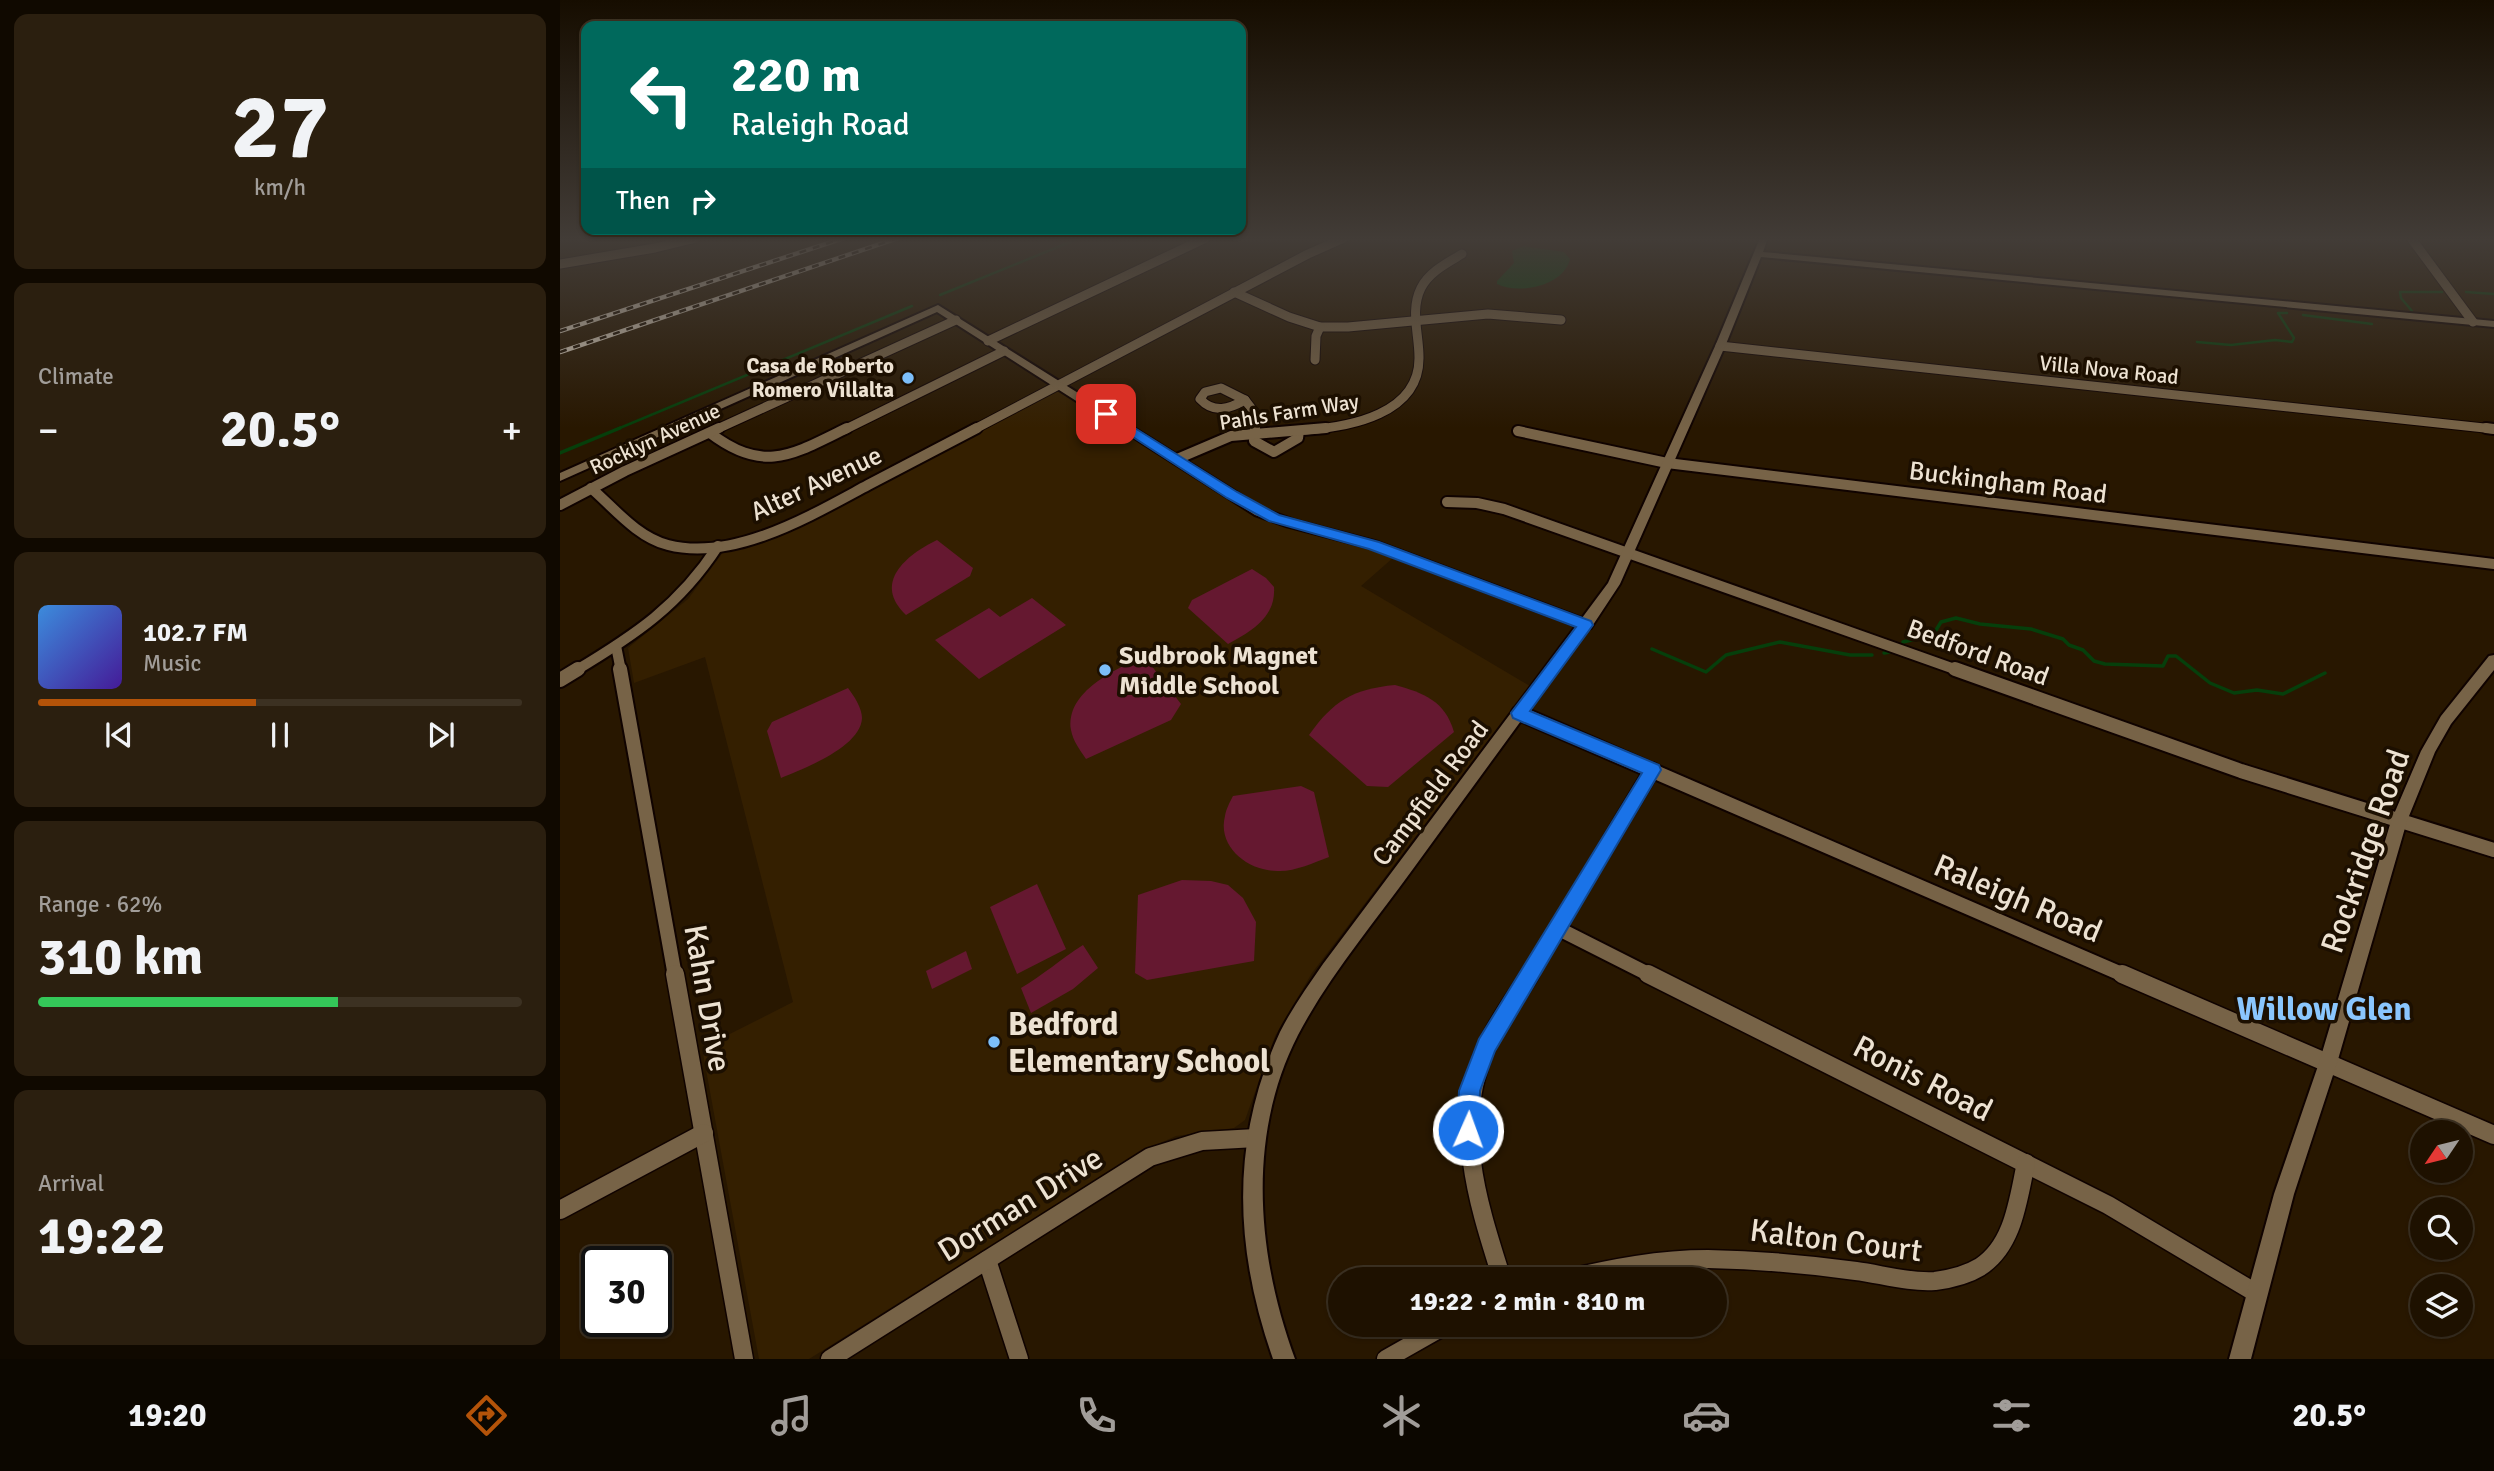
<!DOCTYPE html>
<html lang="en">
<head>
<meta charset="utf-8">
<style>
	body { margin:0; font-family:Signika,sans-serif; background:#2b1f0f; color:#f1f3f6; height:100vh; display:flex; flex-direction:column; font-size:26px; white-space:nowrap }
	* { box-sizing:border-box; margin:0 }
	p { font-size:23px; color:#a19d99 }
	.icon { flex:none; width:38px; height:38px; fill:none; stroke:currentColor; stroke-width:2; stroke-linecap:round; stroke-linejoin:round }
	.map { position:relative; flex:1; overflow:hidden }
	.side { display:flex; flex-direction:column; gap:14px; padding:14px; background:#100900; width:560px }
	.side>* { flex:none }
	.top-card { position:absolute; left:21px; top:21px; width:665px; height:214px; border-radius:14px; box-shadow:0 2px 5px #0004,0 0 0 2px #3c3122; background:#00695c; color:#fff; overflow:hidden }
	.needle { width:46px; rotate:235deg }
	.tools { position:absolute; left:1850px; top:1120px; display:grid; gap:14px }
	.tools a { display:grid; place-items:center; width:63px; height:63px; border-radius:50%; background:#1e1100; box-shadow:0 2px 5px #0004,0 0 0 2px #3c3122; font-size:35px }
	.speed { position:absolute; left:21px; top:1246px; display:flex; gap:14px; font-size:35px; font-weight:700; text-align:center }
	.speed>* { display:grid; place-content:center; width:91px; height:91px; border-radius:50%; background:#1e1100; box-shadow:0 2px 5px #0004,0 0 0 2px #3c3122; line-height:1 }
	.speed .limit { border:4px solid #111; border-radius:10px; background:#fff; color:#111 }
	.pin { position:absolute; display:grid; place-items:center; width:60px; height:60px; color:#fff; margin:-30px; border-radius:14px; box-shadow:0 4px 10px #0006 }
	.me { position:absolute; width:77px; margin:-38px; rotate:2deg; stroke-linejoin:round; filter:drop-shadow(0 0 5px #0008) }
	.turn { display:flex; align-items:center; gap:24px; height:147px; padding:0 35px; font-size:32px }
	.turn .icon { width:91px; height:91px; stroke-width:2.5 }
	.turn b { display:block; font-size:49px; line-height:60px }
	.then { display:flex; align-items:center; height:66px; padding:0 35px; background:#0003; gap:14px; font-size:26px }
	.big { font-size:52px; font-weight:700; line-height:1.1 }
	.side .widget { flex:1; display:flex; flex-direction:column; justify-content:center; gap:10px; min-width:0; padding:0 24px; border-radius:14px; background:#2b1f0f }
	.side .dial { align-items:center; gap:0 }
	.dial b { font-size:91px; line-height:1 }
	.song { display:flex; align-items:center; gap:21px }
	.cover { width:84px; height:84px; border-radius:10px; background:linear-gradient(135deg,hsl(210 70% 55%),hsl(260 70% 35%)) }
	.played { height:7px; border-radius:4px; background:linear-gradient(90deg,#b45309 45%,#3c3122 45%) }
	.keys { display:flex; justify-content:space-around; direction:ltr }
	.heat { display:flex; justify-content:space-between; align-items:center; font-size:38px; direction:ltr }
	.charge { height:10px; border-radius:5px; background:linear-gradient(90deg,#34c759 62%,#3c3122 0) }
	.trip { position:absolute; left:768px; top:1267px; width:399px; height:70px; border-radius:35px; background:#1e1100; box-shadow:0 2px 5px #0004,0 0 0 2px #3c3122; font-weight:700; line-height:70px; text-align:center }
	.menu { display:flex; height:112px; justify-content:space-around; align-items:center; background:#0c0700; color:#a19d99 }
	.menu .icon { width:49px; height:49px }
	.menu .on { color:#b45309 }
	.menu b { font-size:32px; color:#f1f3f6 }
	main { display:flex; flex:1; min-height:0 }
	.map>svg:first-child { display:block }
</style>
</head>
<body>
<main>
<section class="side">
<div class="widget dial"><b>27</b><p>km/h</p></div>
<div class="widget"><p>Climate</p>
<div class="heat"><a>−</a><b class="big">20.5°</b><a>+</a></div>
</div>
<div class="widget">
<div class="song"><i class="cover"></i><div><b>102.7 FM</b><p>Music</p></div></div>
<div class="played"></div>
<div class="keys"><svg class="icon" aria-label="previous" viewBox="0 0 24 24"><path d="M18 5L8 12l10 7zM5 5v14"/></svg><svg class="icon" aria-label="pause" viewBox="0 0 24 24"><path d="M8 5v14M16 5v14"/></svg><svg class="icon" aria-label="next" viewBox="0 0 24 24"><path d="M6 5l10 7-10 7zM19 5v14"/></svg></div>
</div>
<div class="widget"><p>Range · 62%</p><b class="big">310 km</b><div class="charge"></div></div>
<div class="widget"><p>Arrival</p><b class="big">19:22</b></div>
</section>
<div class="map">
<svg width="1934" height="1359" viewBox="0 0 1934 1359">
	<rect width="100%" height="100%" fill="#281700"/>
	<polygon fill="#341f00" points="498,389 710,522 769,536 834,557 801,586 970,686 752,973 715,1036 685,1120 674,1128 616,1136 578,1153 249,1359 199,1359 142,1048 233,1002 145,657 74,683 68,648 128,599 164,551 230,531"/>
	<g fill="#651830">
		<path d="M 377,540 L 413,568 L 410,576 L 346,615 C 312,583 346,555 377,540 Z"/>
		<path d="M 692,569 L 706,578 L 714,587 C 716,617 692,631 668,644 L 628,608 L 632,600 Z"/>
		<polygon points="472,598 506,625 419,679 375,640 429,608 440,617"/>
		<path d="M 584,656 L 621,704 L 611,720 L 526,759 C 520,750 513,741 511,730 C 505,691 557,669 584,656 Z"/>
		<path d="M 835,685 C 864,693 885,701 894,732 L 828,787 L 807,786 L 749,735 C 773,701 793,689 835,685 Z"/>
		<path d="M 288,688 C 294,696 302,708 302,718 C 301,747 243,769 221,778 L 207,731 L 212,722 Z"/>
		<path d="M 741,786 L 754,792 L 769,857 C 753,863 734,872 717,871 C 688,871 657,847 665,816 C 666,809 670,802 673,796 Z"/>
		<polygon points="622,880 651,881 668,885 683,898 696,922 694,961 587,980 575,973 578,895"/>
		<polygon points="477,884 506,949 457,974 430,907"/>
		<path d="M 523,945 L 538,968 L 513,989 L 471,1013 L 461,988 C 483,975 501,959 523,945 Z"/>
		<polygon points="406,951 412,969 372,989 366,971"/>
	</g>
	<path fill="#063f0b" d="M 963,246 L 1004,252 L 1010,259 C 1004,286 959,295 937,284 L 937,281 L 954,263 L 952,251 Z"/>
	<g fill="none" stroke-linecap="round" stroke-linejoin="round">
		<g stroke="#063f0b" stroke-width="2.5">
			<polyline points="1906,292 1934,294"/>
			<polyline points="380,295 520,238"/>
			<polyline points="1852,311 1841,298 1840,292 1882,292"/>
			<polyline points="1743,315 1812,324"/>
			<polyline points="1637,342 1671,345 1715,340 1732,342 1734,338 1718,313 1727,313"/>
			<polyline points="55,430 352,306"/>
		</g>
		<g stroke="#063f0b" stroke-width="3.5">
			<polyline points="0,453 60,428"/>
			<polyline points="1343,642 1373,635 1381,622 1396,618 1420,624 1471,629 1503,639 1509,645 1523,650 1534,661 1545,664 1603,666 1608,656 1616,656 1650,683 1674,693 1697,690 1723,694 1765,673"/>
			<polyline points="1092,649 1146,672 1166,655 1220,642 1290,655 1312,655"/>
			<polyline points="1324,653 1330,652"/>
		</g>
		<g stroke="#100300" stroke-width="11">
			<g id="minor-far3">
				<polyline points="1851,238 1913,322"/>
				<polyline points="0,264 95,248 136,238"/>
				<polyline points="674,292 729,317 760,327 788,327 928,314 1001,320"/>
				<polyline points="428,341 646,238"/>
				<polyline points="1160,346 1934,429"/>
				<polyline points="755,360 756,336 760,327"/>
				<path d="M 661,388 L 685,400 C 669,409 654,414 640,399 L 645,392 Z"/>
				<polyline points="685,400 695,413 695,430"/>
				<polyline points="155,430 396,320"/>
				<polyline points="284,430 444,351"/>
				<polyline points="413,430 748,254 784,238"/>
				<path d="M 745,430 C 790,427 860,414 859,357 C 859,334 850,310 861,288 C 869,272 887,263 902,254"/>
			</g>
		</g>
		<g stroke="#100300" stroke-width="14">
			<g id="minor-far2">
				<polyline points="695,428 694,441 714,452 738,438 739,431"/>
				<polyline points="1926,428 1934,429"/>
				<polyline points="958,431 1107,463 1934,564"/>
				<path d="M 150,433 C 204,474 232,455 287,428"/>
				<polyline points="617,459 671,436 766,428"/>
				<path d="M 31,488 C 54,508 77,537 108,545 C 174,562 252,515 308,485 C 344,466 381,447 417,428"/>
				<polyline points="887,502 917,503 944,509 1400,671"/>
				<polyline points="0,505 65,471 159,428"/>
				<polyline points="56,646 61,671"/>
				<path d="M 15,671 C 75,635 119,606 158,546"/>
			</g>
		</g>
		<g stroke="#100300" stroke-width="18">
			<g id="minor-far1">
				<polyline points="60,669 115,976"/>
				<polyline points="1395,669 1681,771 1934,850"/>
				<polyline points="0,680 18,669"/>
				<polyline points="959,713 1566,976"/>
				<polyline points="997,928 1092,976"/>
				<polyline points="969,976 1092,770"/>
			</g>
		</g>
		<g stroke="#100300" stroke-width="21">
			<g id="minor">
				<polyline points="115,974 184,1359"/>
				<polyline points="1088,974 1548,1205 1696,1293"/>
				<polyline points="1562,974 1934,1135"/>
				<polyline points="0,1210 144,1133"/>
				<polyline points="427,1260 459,1359"/>
				<path d="M 942,1279 C 918,1203 892,1126 926,1048 C 937,1022 956,998 970,974"/>
				<path d="M 1006,1279 C 1053,1268 1099,1259 1148,1259 C 1197,1260 1246,1264 1296,1271 C 1320,1274 1350,1283 1375,1281 C 1390,1279 1407,1275 1420,1267 C 1454,1245 1458,1199 1466,1163"/>
				<polyline points="270,1359 590,1157 642,1141 696,1138"/>
				<polyline points="826,1359 886,1325"/>
			</g>
		</g>
		<g stroke="#100300" stroke-width="4">
			<g id="tertiary">
				<path d="M 1200,238 L 1208,238 L 1203,252 L 1934,321 L 1934,327 L 1201,257 L 1166,344 L 1060,584 L 1031,628 L 1028,629 C 970,709 911,789 853,869 C 814,923 769,976 738,1035 C 686,1136 697,1256 735,1359 L 713,1359 C 674,1248 670,1140 720,1032 C 732,1008 748,986 763,964 L 1016,626 L 810,548 L 726,526 L 695,515 L 377,312 L 0,481 L 0,473 L 378,305 L 703,509 L 734,520 L 818,542 L 1022,618 L 1048,583 L 1156,344 Z"/>
				<polygon points="1934,655 1934,670 1891,724 1875,752 1847,821 1777,1063 1734,1194 1691,1359 1669,1359 1714,1194 1759,1063 1831,821 1861,751 1881,716 1929,656"/>
			</g>
		</g>
		<use href="#minor-far3" stroke="#776347" stroke-width="9"/>
		<use href="#minor-far2" stroke="#776347" stroke-width="10"/>
		<use href="#minor-far1" stroke="#776347" stroke-width="14"/>
		<use href="#minor" stroke="#776347" stroke-width="18"/>
		<use href="#tertiary" fill="#776347" fill-rule="evenodd"/>
		<g stroke="#d6cbba" stroke-width="4.5">
			<g id="rail">
				<polyline points="0,331 284,238"/>
				<polyline points="0,352 338,238"/>
			</g>
		</g>
		<use href="#rail" stroke="#1c0f00" stroke-width="2.5" stroke-dasharray="7" stroke-linecap="butt"/>
	</g>
	<linearGradient id="sky" x2="0" y2="1"><stop stop-color="#160d00"/><stop offset="0.56" stop-color="#423c37"/><stop offset="1" stop-color="#423c37" stop-opacity="0"/></linearGradient>
	<rect width="1934" height="428" fill="url(#sky)"/>
	<polygon fill="#1a73e8" stroke="#114b97" stroke-width="2" points="546,410 677,492 719,515 819,542 1031,621 1033,625 970,711 1099,765 1101,770 935,1051 920,1091 919,1130 916,1138 908,1141 901,1138 897,1130 899,1091 919,1039 1082,773 953,718 951,713 1016,627 809,549 709,521 667,498 542,417 540,414"/>
	<g fill="#7cbef9" stroke="#1c0f00" stroke-width="2.5">
		<circle cx="348" cy="378" r="7"/>
		<circle cx="545" cy="670" r="7"/>
		<circle cx="434" cy="1042" r="7"/>
	</g>
	<g text-anchor="middle" stroke-width="7" stroke-linejoin="round" paint-order="stroke">
		<g font-size="21" font-weight="bold" fill="#ede2d2" stroke="#1c0f00" text-anchor="end">
			<text x="334" y="373">Casa de Roberto<tspan x="334" dy="24">Romero Villalta</tspan></text>
		</g>
		<g font-size="21" fill="#ede2d2" stroke="#1c0f00">
			<text transform="translate(1549 370) rotate(6)" y="7">Villa Nova Road</text>
			<text transform="translate(729 412) rotate(-9)" y="7">Pahls Farm Way</text>
			<text transform="translate(95 439) rotate(-25)" y="7">Rocklyn Avenue</text>
		</g>
		<g font-size="26" fill="#ede2d2" stroke="#1c0f00">
			<text transform="translate(1448 482) rotate(7)" y="9">Buckingham Road</text>
			<text transform="translate(256 483) rotate(-25)" y="9">Alter Avenue</text>
			<text transform="translate(1418 652) rotate(20)" y="9">Bedford Road</text>
			<text transform="translate(870 793) rotate(-53)" y="9">Campfield Road</text>
		</g>
		<g font-size="26" font-weight="bold" fill="#ede2d2" stroke="#1c0f00" text-anchor="start">
			<text x="559" y="664">Sudbrook Magnet<tspan x="559" dy="30">Middle School</tspan></text>
		</g>
		<g font-size="32" fill="#ede2d2" stroke="#1c0f00">
			<text transform="translate(1805 851) rotate(-71)" y="11">Rockridge Road</text>
			<text transform="translate(1458 898) rotate(23)" y="11">Raleigh Road</text>
			<text transform="translate(148 998) rotate(80)" y="11">Kahn Drive</text>
			<text transform="translate(1363 1078) rotate(27)" y="11">Ronis Road</text>
			<text transform="translate(460 1204) rotate(-32)" y="11">Dorman Drive</text>
			<text transform="translate(1276 1240) rotate(7)" y="11">Kalton Court</text>
		</g>
		<g font-size="32" font-weight="bold" fill="#ede2d2" stroke="#1c0f00" text-anchor="start">
			<text x="448" y="1035">Bedford<tspan x="448" dy="37">Elementary School</tspan></text>
		</g>
		<g font-size="33" font-weight="bold" fill="#8ac6fd" stroke="#1c0f00">
			<text x="1764" y="1020">Willow Glen</text>
		</g>
	</g>
</svg>
<div class="tools">
<a><svg class="needle" viewBox="-14 -14 28 28"><path d="M0-13l5 13h-10z" fill="#e53935"/><path d="M0 13l5-13h-10z" fill="#a19d99"/></svg></a>
<a><svg class="icon" aria-label="search" viewBox="0 0 24 24"><circle cx="10" cy="10" r="6"/><path d="M15 15l6 6"/></svg></a>
<a><svg class="icon" aria-label="layers" viewBox="0 0 24 24"><path d="M12 4l9 5-9 5-9-5zM3 14l9 5 9-5"/></svg></a>
</div>
<div class="speed"><div class="limit">30</div></div>
<div class="pin" style="left:546px;top:414px;background:#d93025"><svg class="icon" aria-label="arrive" viewBox="0 0 24 24"><path d="M6 21V4h12l-3 4 3 4H6"/></svg></div>
<svg class="me" style="left:908px;top:1130px" viewBox="-20 -20 40 40"><circle r="17" fill="#1a73e8" stroke="#fff" stroke-width="3"/><path d="M0-11L8 9 0 5-8 9z" fill="#fff"/></svg>
<div class="trip">19:22 · 2 min · 810 m</div>
<div class="top-card">
<div class="turn"><svg class="icon" aria-label="left" viewBox="0 0 24 24"><path d="M17 20v-9H6M10 6l-5 5 5 5"/></svg><div><b>220 m</b>Raleigh Road</div></div>
<div class="then">Then<svg class="icon" aria-label="right" viewBox="0 0 24 24"><path d="M7 20v-9h11M14 6l5 5-5 5"/></svg></div>
</div>
</div>
</main>
<nav class="menu">
<b>19:20</b>
<svg class="icon on" aria-label="directions" viewBox="0 0 24 24"><path d="M12 3l9 9-9 9-9-9zM9 14v-3h6M13 9l2 2-2 2"/></svg>
<svg class="icon" aria-label="music" viewBox="0 0 24 24"><path d="M9 18V5l10-2v13"/><circle cx="6" cy="18" r="3"/><circle cx="16" cy="16" r="3"/></svg>
<svg class="icon" aria-label="phone" viewBox="0 0 24 24"><path d="M5 4h4l2 5-3 2q2 4 5 5l2-3 5 2v4C11 20 4 13 5 4z"/></svg>
<svg class="icon" aria-label="climate" viewBox="0 0 24 24"><path d="M12 3v18M4 7l16 10M4 17L20 7"/></svg>
<svg class="icon" aria-label="car" viewBox="0 0 24 24"><path d="M5 17H2v-5l4-1 3-4h7l3 4 3 1v5h-3M9 17h6M6 11h13"/><circle cx="7" cy="17" r="2"/><circle cx="17" cy="17" r="2"/></svg>
<svg class="icon" aria-label="filters" viewBox="0 0 24 24"><path d="M4 7h16M4 17h16"/><circle cx="9" cy="7" r="2"/><circle cx="15" cy="17" r="2"/></svg>
<b>20.5°</b>
</nav>
</body>
</html>
